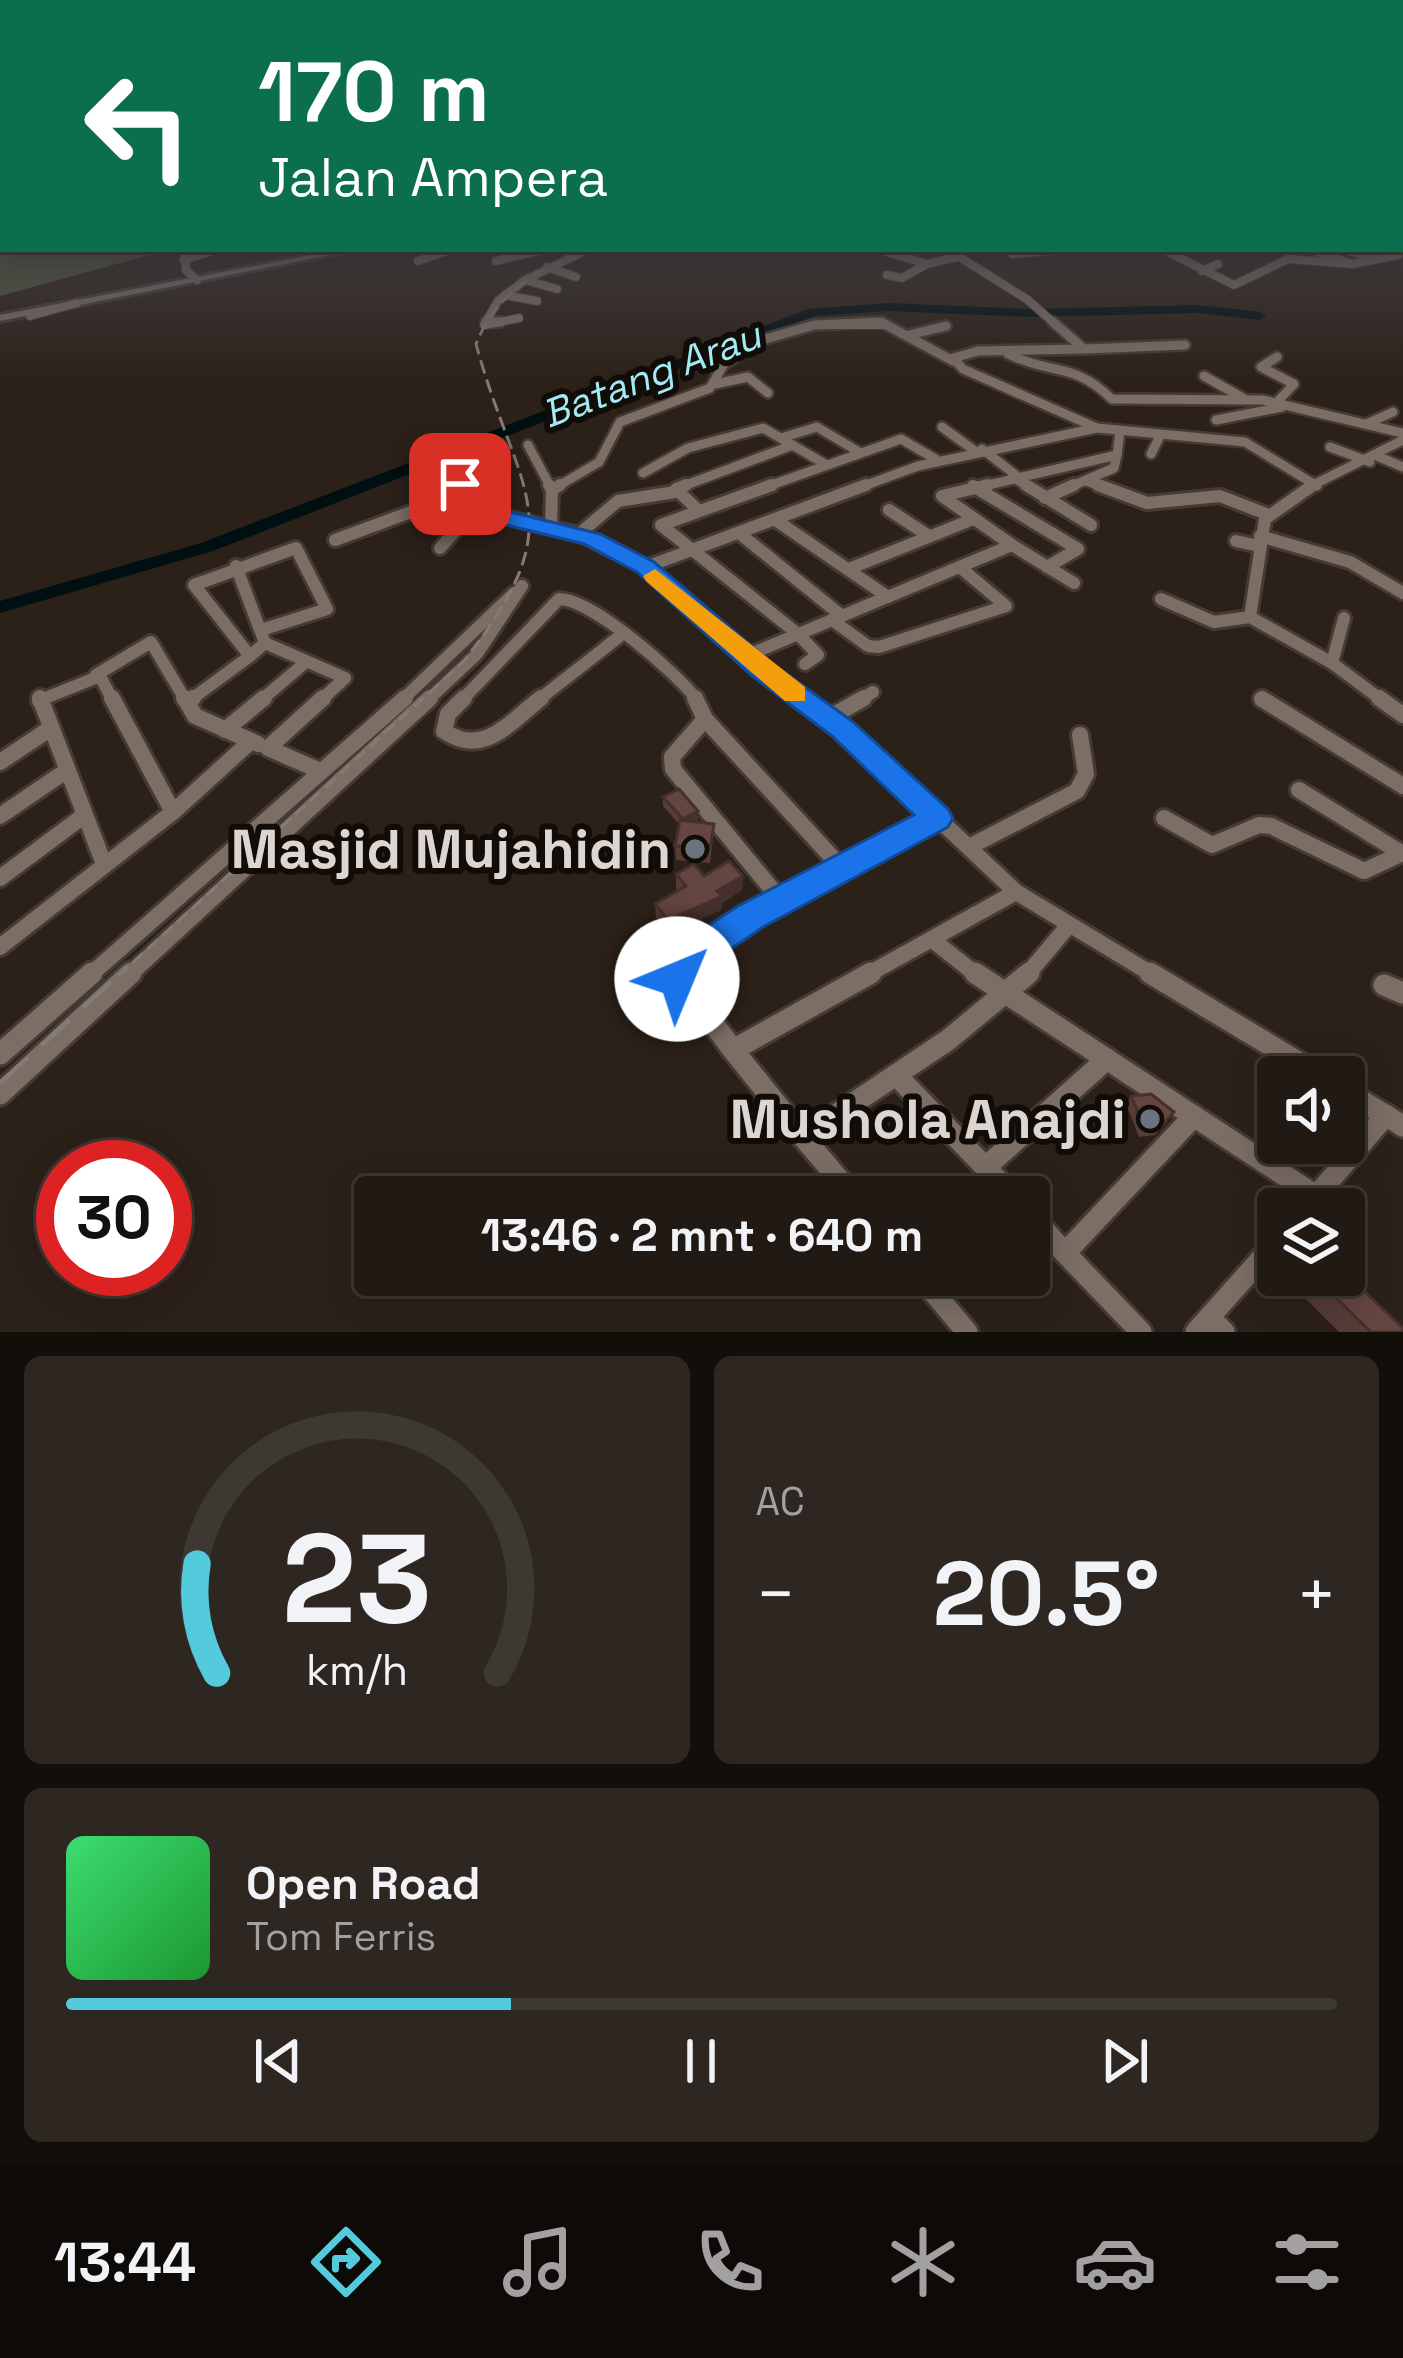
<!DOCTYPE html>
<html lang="id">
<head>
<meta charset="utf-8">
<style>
	body { margin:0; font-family:"Space Grotesk",sans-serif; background:#2d2621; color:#f1f3f6; height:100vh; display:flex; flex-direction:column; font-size:45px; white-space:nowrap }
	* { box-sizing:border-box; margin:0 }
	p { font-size:39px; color:#a2a0a0 }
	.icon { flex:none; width:66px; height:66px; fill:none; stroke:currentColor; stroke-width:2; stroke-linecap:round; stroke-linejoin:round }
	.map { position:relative; height:1332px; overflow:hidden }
	.side { display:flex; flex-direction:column; gap:24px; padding:24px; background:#120e0a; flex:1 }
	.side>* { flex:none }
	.guide { position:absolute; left:0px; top:0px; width:1404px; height:252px; box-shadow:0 6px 30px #0003,0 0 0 3px #3e3833; background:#0b6e4f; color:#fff; overflow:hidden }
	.controls { position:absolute; left:1257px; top:1056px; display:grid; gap:24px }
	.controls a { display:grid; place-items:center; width:108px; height:108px; border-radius:12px; background:#211913; box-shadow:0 6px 30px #0003,0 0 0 3px #3e3833; font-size:60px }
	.speed { position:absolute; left:36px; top:1140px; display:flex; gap:24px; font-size:60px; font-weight:700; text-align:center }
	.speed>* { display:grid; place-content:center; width:156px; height:156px; border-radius:50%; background:#211913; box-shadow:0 6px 30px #0003,0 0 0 3px #3e3833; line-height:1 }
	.speed .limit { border:18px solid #d22; background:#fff; color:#111 }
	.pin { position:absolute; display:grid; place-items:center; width:102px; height:102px; color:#fff; margin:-51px; border-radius:24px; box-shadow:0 6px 18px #0006 }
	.me { position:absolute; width:132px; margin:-66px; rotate:45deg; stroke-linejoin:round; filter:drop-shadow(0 0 9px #0008) }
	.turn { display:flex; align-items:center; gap:42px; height:252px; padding:0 60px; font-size:54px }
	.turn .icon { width:156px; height:156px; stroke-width:2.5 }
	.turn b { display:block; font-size:84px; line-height:102px }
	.big { font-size:90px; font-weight:600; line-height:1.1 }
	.side .card { flex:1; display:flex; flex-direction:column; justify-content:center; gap:18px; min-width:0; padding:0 42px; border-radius:18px; background:#2d2621 }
	.side .dial { align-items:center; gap:0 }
	.dial svg { height:312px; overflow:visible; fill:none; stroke:#3e3833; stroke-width:7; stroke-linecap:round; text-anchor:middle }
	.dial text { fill:#f1f3f6; stroke:none }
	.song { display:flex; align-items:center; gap:36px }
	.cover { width:144px; height:144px; border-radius:18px; background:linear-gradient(135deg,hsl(140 70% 55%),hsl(130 70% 35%)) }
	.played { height:12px; border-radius:6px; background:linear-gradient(90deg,#54cadd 35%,#3e3833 35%) }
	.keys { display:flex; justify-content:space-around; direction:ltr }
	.heat { display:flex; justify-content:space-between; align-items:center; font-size:66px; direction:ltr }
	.side .tiles { flex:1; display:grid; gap:24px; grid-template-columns:1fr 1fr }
	.card:last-child { grid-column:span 2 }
	.trip { position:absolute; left:354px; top:1176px; width:696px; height:120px; border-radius:12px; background:#211913; box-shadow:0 6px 30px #0003,0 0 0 3px #3e3833; font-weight:600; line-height:120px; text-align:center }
	.tab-bar { display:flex; height:192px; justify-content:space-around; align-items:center; background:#0d0a08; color:#a2a0a0 }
	.tab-bar .icon { width:84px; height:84px }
	.tab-bar .on { color:#54cadd }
	.tab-bar b { font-size:54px; color:#f1f3f6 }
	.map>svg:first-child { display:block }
</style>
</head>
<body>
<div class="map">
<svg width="1403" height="1332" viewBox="0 0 1403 1332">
	<rect width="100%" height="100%" fill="#2c2119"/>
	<polygon fill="#4f563b" points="0,197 3,249 171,249 0,296"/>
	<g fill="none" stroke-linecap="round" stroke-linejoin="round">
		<polygon fill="#000f12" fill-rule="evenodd" points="888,303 1032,309 1198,305 1260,312 1266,316 1260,320 1198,313 1032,317 888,311 814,316 213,551 0,613 0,601 201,543 808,309"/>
		<g stroke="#443b35" stroke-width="10">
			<g id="minor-far4">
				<polyline points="184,249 186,270 197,280"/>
				<polyline points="877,249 927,264 957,257"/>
				<polyline points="947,249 1028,300 1056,325"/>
				<polyline points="1309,249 1352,264 1398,255 1380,249"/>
				<polyline points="1341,249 1374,258"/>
				<polyline points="1170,253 1234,285 1288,259 1352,264"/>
				<polyline points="1012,254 1071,249"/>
				<polyline points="184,260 218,249"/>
				<polyline points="418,261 452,249"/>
				<polyline points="496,261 547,249"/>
				<polyline points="547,267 576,277"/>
				<polyline points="1202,271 1218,264"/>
				<polyline points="887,275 902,278 927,264"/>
				<polyline points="557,289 525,280 589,249"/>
				<polyline points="505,295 537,301"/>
				<polyline points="30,316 77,303"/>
				<polyline points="484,325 498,301 525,280"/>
				<polyline points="485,325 519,318"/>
				<polyline points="821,325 886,325"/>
			</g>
		</g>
		<g stroke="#443b35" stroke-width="14">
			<g id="minor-far3">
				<polyline points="486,322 500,322"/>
				<polyline points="1053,322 1084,349 978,351 953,358 963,369 1097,428 1245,442 1317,486"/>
				<polyline points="909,335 946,326"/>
				<polyline points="1084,349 1185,345"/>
				<path d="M 1008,354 C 1054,376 1072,361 1112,399 L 1263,400 L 1403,433"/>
				<polyline points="1204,376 1243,398"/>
				<polyline points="715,384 748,377 768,393"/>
				<polyline points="1276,403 1294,384 1261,367 1277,357"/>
				<polyline points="1216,420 1282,407"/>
				<polyline points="1366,424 1393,412"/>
				<polyline points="942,427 975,451"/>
				<polyline points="781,438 817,427 859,452"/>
				<polyline points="528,445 551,488"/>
				<polyline points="1330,447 1370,462"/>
				<polyline points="982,449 1017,476"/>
				<polyline points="1151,454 1160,436"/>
				<polyline points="1377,456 1403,467"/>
				<polyline points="643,473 688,448 763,428 825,464"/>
				<polyline points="1012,477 1031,488"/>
				<polyline points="1086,481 1106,488"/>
				<polyline points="458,488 473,471"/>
				<polyline points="555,488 599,462 620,422 710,388 724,364 762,340 814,325 881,322 953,361"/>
				<polyline points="678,488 793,445"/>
				<polyline points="763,488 901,439 937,460"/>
				<polyline points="858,488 918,466 1097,428"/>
				<polyline points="975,488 1117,455 1120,431"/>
				<polyline points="1067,488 1114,468 1117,455"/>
				<polyline points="1307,488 1403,440"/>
			</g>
		</g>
		<g stroke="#443b35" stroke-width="18">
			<g id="minor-far2">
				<polyline points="461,485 456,491 478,511 579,534 646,567 760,669 804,701"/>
				<polyline points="549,485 552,490"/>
				<polyline points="686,485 676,489 698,510"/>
				<polyline points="772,485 661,525 798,634 818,655 805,664"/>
				<polyline points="1026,485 1091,525"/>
				<polyline points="1098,485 1147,503 1220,496 1269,515"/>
				<polyline points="1313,485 1265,519 1250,617 1332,663 1383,701"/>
				<polyline points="973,486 1078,549 1047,567"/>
				<polyline points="1045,498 1074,485"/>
				<polyline points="889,510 929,536"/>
				<polyline points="777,521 888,597"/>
				<polyline points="551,527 552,490 560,485"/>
				<polyline points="739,533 842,616"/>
				<polyline points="579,534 618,501 675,492"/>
				<polyline points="1260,536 1350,562 1403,593"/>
				<polyline points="335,540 457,495"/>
				<polyline points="1236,541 1259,546"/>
				<polyline points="1012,545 1074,583"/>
				<polyline points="440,548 458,528 485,514"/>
				<polyline points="236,566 265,643 345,678 320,701"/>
				<polyline points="646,567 866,485"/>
				<polyline points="851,568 971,520"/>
				<polyline points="1161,599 1214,622 1250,617"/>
				<polyline points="832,620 868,646 879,647 1006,606 961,568"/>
				<polyline points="261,630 327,609 296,548 194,585 250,656 265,643"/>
				<polyline points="746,656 1012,545 942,496 988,485"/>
				<polyline points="1332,663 1344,618"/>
				<polyline points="96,675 151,642 186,701"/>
				<polyline points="38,701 100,676 113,701"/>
				<polyline points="189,701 250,656"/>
				<polyline points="260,701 306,662"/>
				<polyline points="401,701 514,593"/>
				<polyline points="427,701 477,654 522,586"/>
				<path d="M 461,701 L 559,599 C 592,599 677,673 698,701"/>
				<polyline points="537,701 620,636"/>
				<polyline points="858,701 873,692"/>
			</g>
		</g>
		<g stroke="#443b35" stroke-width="22">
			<g id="minor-far1">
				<polyline points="40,698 104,864"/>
				<polyline points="112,698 173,812"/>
				<polyline points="184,698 187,702"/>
				<polyline points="193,698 187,702 195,716 258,744"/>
				<path d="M 464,698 L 448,714 L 444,731 C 483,758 509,723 541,698"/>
				<polyline points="695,698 705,719 841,867"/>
				<polyline points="800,698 842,728 1016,892 1155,976"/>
				<polyline points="1379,698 1403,715"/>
				<polyline points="1262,699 1403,786"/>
				<polyline points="829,718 864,698"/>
				<polyline points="705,719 672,757 673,769 780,899"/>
				<polyline points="225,730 264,698"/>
				<polyline points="0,762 48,730"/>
				<polyline points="318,770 268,748 323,698"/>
				<polyline points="1299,790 1398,851"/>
				<polyline points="0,816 66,771"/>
				<polyline points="1164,818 1212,845 1259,825 1271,826 1364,871 1403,853"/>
				<polyline points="969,847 1077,791 1086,774 1080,735"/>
				<polyline points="0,878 82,817"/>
				<polyline points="934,941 978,976"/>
				<polyline points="0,947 173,812 251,741"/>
				<polyline points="89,976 405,698"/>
				<polyline points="128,976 430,698"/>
				<polyline points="677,976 676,968 780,899 937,818"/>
				<polyline points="865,976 1016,892"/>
				<polyline points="1026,976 1069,925"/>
			</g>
		</g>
		<g stroke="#443b35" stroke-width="27">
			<g id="minor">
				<polyline points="676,973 733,1050 871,973"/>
				<polyline points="975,973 1316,1196"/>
				<polyline points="1150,973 1323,1077"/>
				<polyline points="1384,985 1403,993"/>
				<polyline points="733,1050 803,1137"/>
				<polyline points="0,1054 92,973"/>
				<polyline points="897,1076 1014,1197"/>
				<polyline points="1344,1090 1403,1126"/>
				<polyline points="0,1094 131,973"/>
				<polyline points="986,1167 1107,1059"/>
				<polyline points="854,1197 803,1137 948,1040 1029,973"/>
				<polyline points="1305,1209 1386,1115"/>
				<polyline points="1029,1213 1065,1253 1194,1116"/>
				<polyline points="1065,1253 1141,1332"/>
				<polyline points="919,1275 967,1332"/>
				<polyline points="1210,1318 1224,1332"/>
				<polyline points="1196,1332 1278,1240"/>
			</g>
		</g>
		<g stroke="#443b35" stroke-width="6">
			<polygon id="tertiary" points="342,249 360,249 0,321 0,315"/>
		</g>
		<use href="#minor-far4" stroke="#7c6e65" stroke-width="8"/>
		<use href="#minor-far3" stroke="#7c6e65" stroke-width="9"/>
		<use href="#minor-far2" stroke="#7c6e65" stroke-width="12"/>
		<use href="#minor-far1" stroke="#7c6e65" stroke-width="16"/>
		<use href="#minor" stroke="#7c6e65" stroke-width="21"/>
		<use href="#tertiary" fill="#7c6e65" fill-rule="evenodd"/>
		<path stroke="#847b74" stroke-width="3" stroke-dasharray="14 6" stroke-linecap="butt" d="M 118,976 L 463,662 C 577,518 518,498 476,344 C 498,290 540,268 592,249"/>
		<polyline stroke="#847b74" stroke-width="4.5" stroke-dasharray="38 18" stroke-linecap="butt" points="0,1083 121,973"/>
	</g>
	<g fill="#563b37">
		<polygon points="663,797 698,811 698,820 695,822 713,838 710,863 676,860 675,846 679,824 663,806"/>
		<polygon points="676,874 743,876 742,890 722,903 721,910 669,934 656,918 655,904 678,891 676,888"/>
		<polygon points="1131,1096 1174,1112 1155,1135 1139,1137 1126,1104"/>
		<polygon points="1282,1275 1344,1275 1403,1332 1339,1332"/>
	</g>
	<g fill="#46302d">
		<polygon points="698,811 698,820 683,828 683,819"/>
		<polygon points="743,876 742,890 722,903 721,910 669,934 668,920"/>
	</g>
	<g fill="#644540" stroke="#46302d" stroke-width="3">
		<polygon points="679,789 698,811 683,819 663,797"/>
		<polygon points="680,820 714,824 710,849 675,846"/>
		<polygon points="729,861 743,876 717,891 722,896 668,920 655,904 686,886 676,874 694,864 704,876"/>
		<polygon points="1151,1094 1174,1112 1161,1127 1145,1128 1131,1096"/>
		<polygon points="1344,1272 1403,1328 1403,1332 1371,1332 1313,1275 1344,1275"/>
	</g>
	<linearGradient id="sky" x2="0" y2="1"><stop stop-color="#18120e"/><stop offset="0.51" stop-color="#454349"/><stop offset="1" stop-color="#454349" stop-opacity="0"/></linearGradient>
	<rect width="1403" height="384" fill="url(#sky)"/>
	<polygon fill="#1a73e8" stroke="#114b97" stroke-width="3" points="453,479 468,479 468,493 486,506 600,534 654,562 770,662 852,721 948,809 953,818 948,827 763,927 696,973 690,990 677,995 664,990 658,979 667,953 738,906 914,815 832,736 751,675 637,572 584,544 470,516 446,495"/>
	<polygon fill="#f59e0b" points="655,569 805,687 805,701 785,701 646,581 643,576"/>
	<g fill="#6b7280" stroke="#110c08" stroke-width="4.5">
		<circle cx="695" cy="849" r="12"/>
		<circle cx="1150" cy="1119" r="12"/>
	</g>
	<g text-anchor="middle" stroke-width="12" stroke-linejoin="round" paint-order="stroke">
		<g font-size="39" font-style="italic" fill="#a2ebf5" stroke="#110c08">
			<text transform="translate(651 374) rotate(-21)" y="14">Batang Arau</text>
		</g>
		<g font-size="54" font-weight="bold" fill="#ddd5d0" stroke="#110c08" text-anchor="end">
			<text x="671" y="868">Masjid Mujahidin</text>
			<text x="1126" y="1138">Mushola Anajdi</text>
		</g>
	</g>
</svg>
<div class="controls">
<a><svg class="icon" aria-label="sound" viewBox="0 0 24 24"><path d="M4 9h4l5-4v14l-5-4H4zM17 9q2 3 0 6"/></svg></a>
<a><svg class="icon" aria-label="layers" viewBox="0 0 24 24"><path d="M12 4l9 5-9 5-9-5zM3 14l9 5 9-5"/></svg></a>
</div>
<div class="speed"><div class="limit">30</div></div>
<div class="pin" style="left:460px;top:484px;background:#d93025"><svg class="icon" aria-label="arrive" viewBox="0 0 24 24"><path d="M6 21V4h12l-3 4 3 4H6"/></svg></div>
<svg class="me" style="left:677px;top:979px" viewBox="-20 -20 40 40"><circle r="19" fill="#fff"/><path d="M0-13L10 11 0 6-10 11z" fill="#1a73e8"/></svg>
<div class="trip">13:46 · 2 mnt · 640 m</div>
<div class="guide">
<div class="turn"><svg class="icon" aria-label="left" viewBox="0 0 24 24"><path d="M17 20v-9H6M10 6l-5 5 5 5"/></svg><div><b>170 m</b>Jalan Ampera</div></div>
</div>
</div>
<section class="side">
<div class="tiles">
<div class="card dial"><svg viewBox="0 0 100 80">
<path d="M14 69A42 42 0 1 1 86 69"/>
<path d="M14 69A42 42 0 0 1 9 41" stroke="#54cadd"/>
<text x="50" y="56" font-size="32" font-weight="700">23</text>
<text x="50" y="72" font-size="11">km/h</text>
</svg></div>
<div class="card"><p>AC</p>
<div class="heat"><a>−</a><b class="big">20.5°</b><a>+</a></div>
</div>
<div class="card">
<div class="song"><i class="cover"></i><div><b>Open Road</b><p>Tom Ferris</p></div></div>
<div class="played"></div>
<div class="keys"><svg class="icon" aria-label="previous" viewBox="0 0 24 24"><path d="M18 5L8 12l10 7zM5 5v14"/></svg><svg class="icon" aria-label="pause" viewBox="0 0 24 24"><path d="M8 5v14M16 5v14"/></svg><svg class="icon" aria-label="next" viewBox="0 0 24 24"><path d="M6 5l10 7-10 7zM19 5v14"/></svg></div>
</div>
</div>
</section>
<nav class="tab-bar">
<b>13:44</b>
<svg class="icon on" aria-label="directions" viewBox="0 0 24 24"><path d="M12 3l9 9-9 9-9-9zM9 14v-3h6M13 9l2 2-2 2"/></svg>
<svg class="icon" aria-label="music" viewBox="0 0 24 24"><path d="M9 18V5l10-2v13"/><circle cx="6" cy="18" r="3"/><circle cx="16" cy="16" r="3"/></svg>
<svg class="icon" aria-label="phone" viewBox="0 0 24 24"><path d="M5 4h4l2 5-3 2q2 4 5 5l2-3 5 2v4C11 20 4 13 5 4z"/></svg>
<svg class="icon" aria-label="climate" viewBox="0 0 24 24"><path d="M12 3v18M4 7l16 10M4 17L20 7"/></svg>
<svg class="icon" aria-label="car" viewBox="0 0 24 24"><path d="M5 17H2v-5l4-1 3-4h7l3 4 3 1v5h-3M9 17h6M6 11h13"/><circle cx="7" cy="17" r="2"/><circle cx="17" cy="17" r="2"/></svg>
<svg class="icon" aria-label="filters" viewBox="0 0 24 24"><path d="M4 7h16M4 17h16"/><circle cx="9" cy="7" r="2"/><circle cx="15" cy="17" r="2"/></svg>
</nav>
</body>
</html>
